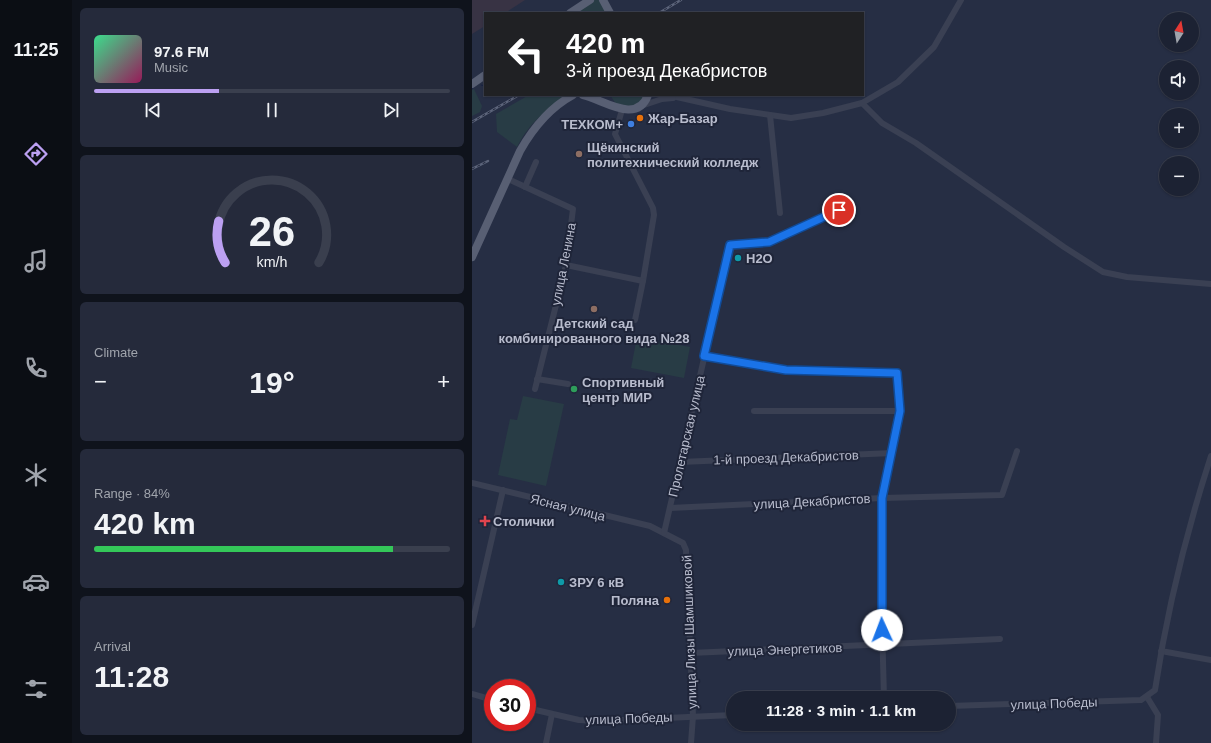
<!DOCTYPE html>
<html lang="en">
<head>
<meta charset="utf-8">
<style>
	body { margin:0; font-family:Helvetica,sans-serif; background:#252a3b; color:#f1f3f6; height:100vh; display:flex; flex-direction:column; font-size:15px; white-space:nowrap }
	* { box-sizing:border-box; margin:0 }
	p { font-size:13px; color:#a0a4ac }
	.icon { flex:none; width:22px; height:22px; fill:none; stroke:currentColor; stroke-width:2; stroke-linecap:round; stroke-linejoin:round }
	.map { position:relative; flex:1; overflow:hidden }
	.details { display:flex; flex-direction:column; gap:8px; padding:8px; background:#0f131c; width:400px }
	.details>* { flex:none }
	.banner { position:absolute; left:12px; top:12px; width:380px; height:84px; border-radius:0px; box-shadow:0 1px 3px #0004,0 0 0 1px #3a3f4e; background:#202124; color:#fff; overflow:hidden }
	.needle { width:26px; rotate:11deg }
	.controls { position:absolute; left:687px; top:12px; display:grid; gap:8px }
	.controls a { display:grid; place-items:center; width:40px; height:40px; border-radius:50%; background:#1c2233; box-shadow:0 1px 3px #0004,0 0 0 1px #3a3f4e; font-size:20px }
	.speed { position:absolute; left:12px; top:679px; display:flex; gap:8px; font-size:20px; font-weight:700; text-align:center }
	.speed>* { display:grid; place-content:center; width:52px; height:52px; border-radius:50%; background:#1c2233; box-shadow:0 1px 3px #0004,0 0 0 1px #3a3f4e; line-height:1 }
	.speed .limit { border:6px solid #d22; background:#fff; color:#111 }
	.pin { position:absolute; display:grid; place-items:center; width:34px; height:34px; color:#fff; margin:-17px; border:2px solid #fff; border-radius:50%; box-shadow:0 1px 4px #0007 }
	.me { position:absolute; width:44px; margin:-22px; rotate:358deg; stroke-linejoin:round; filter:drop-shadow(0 0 3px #0008) }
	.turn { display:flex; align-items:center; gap:14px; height:84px; padding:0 16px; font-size:18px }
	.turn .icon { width:52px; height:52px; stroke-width:2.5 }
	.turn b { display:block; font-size:28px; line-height:34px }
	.big { font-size:30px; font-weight:600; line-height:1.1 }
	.details .card { flex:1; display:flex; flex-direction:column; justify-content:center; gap:6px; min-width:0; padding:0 14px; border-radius:6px; background:#252a3b }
	.details .dial { align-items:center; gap:0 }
	.dial svg { height:104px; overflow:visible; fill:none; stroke:#3a3f4e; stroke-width:7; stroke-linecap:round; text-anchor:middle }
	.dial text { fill:#f1f3f6; stroke:none }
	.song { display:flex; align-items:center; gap:12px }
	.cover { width:48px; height:48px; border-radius:6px; background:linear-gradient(135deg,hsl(150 70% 55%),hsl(330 70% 35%)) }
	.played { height:4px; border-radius:2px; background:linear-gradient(90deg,#bca0f2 35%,#3a3f4e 35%) }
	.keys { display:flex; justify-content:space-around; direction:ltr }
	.heat { display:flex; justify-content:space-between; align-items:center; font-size:22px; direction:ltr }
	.charge { height:6px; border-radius:3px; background:linear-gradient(90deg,#34c759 84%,#3a3f4e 0) }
	.trip { position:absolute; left:254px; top:691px; width:230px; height:40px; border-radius:20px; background:#1c2233; box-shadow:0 1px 3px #0004,0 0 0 1px #3a3f4e; font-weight:600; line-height:40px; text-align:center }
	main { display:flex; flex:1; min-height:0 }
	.tab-bar { display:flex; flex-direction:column; width:72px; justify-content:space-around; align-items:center; background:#0b0e14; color:#a0a4ac }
	.tab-bar .icon { width:28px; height:28px }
	.tab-bar .active { color:#bca0f2 }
	.tab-bar b { font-size:18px; color:#f1f3f6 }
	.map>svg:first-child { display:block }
</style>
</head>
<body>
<main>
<nav class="tab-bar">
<b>11:25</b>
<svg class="icon active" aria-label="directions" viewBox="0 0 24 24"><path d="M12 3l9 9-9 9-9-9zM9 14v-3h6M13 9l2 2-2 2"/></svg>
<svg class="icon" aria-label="music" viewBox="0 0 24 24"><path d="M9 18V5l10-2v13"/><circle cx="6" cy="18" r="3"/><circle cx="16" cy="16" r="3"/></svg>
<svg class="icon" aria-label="phone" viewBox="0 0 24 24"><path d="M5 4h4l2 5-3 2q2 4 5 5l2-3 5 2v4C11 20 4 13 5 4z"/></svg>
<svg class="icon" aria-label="climate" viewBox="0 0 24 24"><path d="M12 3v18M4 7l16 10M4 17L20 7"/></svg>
<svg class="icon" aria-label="car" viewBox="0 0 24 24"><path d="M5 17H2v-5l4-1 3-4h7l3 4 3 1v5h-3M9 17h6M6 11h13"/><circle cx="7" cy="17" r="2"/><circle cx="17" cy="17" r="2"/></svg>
<svg class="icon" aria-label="filters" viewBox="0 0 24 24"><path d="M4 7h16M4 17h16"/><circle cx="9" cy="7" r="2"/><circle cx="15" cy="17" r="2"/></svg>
</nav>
<section class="details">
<div class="card">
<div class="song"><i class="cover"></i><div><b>97.6 FM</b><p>Music</p></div></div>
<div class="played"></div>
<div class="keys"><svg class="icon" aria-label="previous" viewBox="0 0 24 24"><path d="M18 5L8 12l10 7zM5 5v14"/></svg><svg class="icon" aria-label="pause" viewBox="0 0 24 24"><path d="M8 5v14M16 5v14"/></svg><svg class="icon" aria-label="next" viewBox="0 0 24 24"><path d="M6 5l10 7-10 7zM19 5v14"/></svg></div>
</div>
<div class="card dial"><svg viewBox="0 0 100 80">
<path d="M14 69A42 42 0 1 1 86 69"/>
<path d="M14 69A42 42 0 0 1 9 37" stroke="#bca0f2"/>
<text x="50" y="56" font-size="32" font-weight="700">26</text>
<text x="50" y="72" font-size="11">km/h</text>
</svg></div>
<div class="card"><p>Climate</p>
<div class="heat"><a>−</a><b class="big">19°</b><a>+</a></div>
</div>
<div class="card"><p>Range · 84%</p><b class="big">420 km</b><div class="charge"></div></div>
<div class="card"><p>Arrival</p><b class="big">11:28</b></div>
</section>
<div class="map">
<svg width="739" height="743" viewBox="0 0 739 743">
	<rect width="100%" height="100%" fill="#262e44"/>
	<polygon fill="#383344" points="0,0 53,0 33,13 13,13 13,26 0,34"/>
	<g fill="#283c45">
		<polygon points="121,0 129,0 135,13 101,13"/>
		<polygon points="2,89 10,106 8,112 0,116 0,90"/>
		<path d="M 57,95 L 95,95 C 72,112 58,122 45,147 L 25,132 L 24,114 Z"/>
		<polygon points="138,95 174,95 162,107 144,104"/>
		<polygon points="165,337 218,347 212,378 159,368"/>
		<polygon points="51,396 92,404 74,486 26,475 38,419 45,420"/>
	</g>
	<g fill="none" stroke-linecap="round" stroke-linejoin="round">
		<g stroke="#182243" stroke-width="1">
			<polyline points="9,85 13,86"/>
			<polyline points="0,89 1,88"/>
		</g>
		<g stroke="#3a4053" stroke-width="6">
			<polyline points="196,95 258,109 319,118 351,113 390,103 410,123 444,143 592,247 631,272 655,277 739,284"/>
			<polyline points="390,103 426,82 462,47 489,0"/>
			<polyline points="169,106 190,99 201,98"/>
			<polyline points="298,115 308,213"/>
			<polyline points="36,179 101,209 94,265 63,389"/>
			<polyline points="53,187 64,162"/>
			<polyline points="94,265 171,281 182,215 181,208 143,134 150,110"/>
			<polyline points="163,320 171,281"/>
			<polyline points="232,356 314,370 425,373 428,411 410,498 409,587 412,698"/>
			<polyline points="65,379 96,384"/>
			<polyline points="282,411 428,411"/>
			<polyline points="208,462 421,453"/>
			<polyline points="0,483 178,526 211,543 214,550 221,716 219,743"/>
			<polyline points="198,508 410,498 530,495 545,451"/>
			<polyline points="192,533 258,245 297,242 367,210"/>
			<polyline points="0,625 31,490"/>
			<polyline points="689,651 739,660"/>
			<polyline points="218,653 528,639"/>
			<polyline points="0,694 21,700"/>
			<polyline points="675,697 686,715 684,743"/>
			<path d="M 477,706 L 669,700 L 683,690 C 695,610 714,533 739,456"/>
			<polyline points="55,708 107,720 127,721 261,715"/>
			<polyline points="74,743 80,714"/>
		</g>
		<g stroke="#585f73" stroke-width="8">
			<polyline points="131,0 138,13"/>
			<polyline points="98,13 118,0"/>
			<polyline points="0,84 13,75"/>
			<path d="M 111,95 C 132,100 165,125 176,95"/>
			<path d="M 0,257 L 48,151 C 61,128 77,108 101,95"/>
		</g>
		<g stroke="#5c647a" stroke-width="2.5">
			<g id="rail">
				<polyline points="187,13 209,0"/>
				<polyline points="0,122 47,95"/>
				<polyline points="0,169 16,161"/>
			</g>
		</g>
		<use href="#rail" stroke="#1f2539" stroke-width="1" stroke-dasharray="3" stroke-linecap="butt"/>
	</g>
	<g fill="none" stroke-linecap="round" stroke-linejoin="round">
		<g stroke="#114b97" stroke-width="10">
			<polyline id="route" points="367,210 297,242 258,245 232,356 314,370 425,373 428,411 410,498 410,630"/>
		</g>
		<use href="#route" stroke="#1a73e8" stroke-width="7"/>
	</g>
	<g fill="#e8710a" stroke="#1f2539" stroke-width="1.5">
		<circle cx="168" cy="118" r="4"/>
		<circle cx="195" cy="600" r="4"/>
	</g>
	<circle fill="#3f7fe0" stroke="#1f2539" stroke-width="1.5" cx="159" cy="124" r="4"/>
	<g fill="#8d6e63" stroke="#1f2539" stroke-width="1.5">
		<circle cx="107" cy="154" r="4"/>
		<circle cx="122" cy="309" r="4"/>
	</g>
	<g fill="#0f9aa8" stroke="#1f2539" stroke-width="1.5">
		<circle cx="266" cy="258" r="4"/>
		<circle cx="89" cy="582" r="4"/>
	</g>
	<circle fill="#2e9e5b" stroke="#1f2539" stroke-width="1.5" cx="102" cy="389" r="4"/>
	<path fill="#e0444e" stroke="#1f2539" stroke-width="1.5" d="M11 515h4v4h4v4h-4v4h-4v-4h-4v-4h4z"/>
	<g text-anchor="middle" stroke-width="4" stroke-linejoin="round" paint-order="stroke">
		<g font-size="13" font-weight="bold" fill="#b8bccd" stroke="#1f2539" text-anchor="start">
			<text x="176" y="123">Жар-Базар</text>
			<text x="151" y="129" text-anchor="end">ТЕХКОМ+</text>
			<text x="115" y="152">Щёкинский<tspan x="115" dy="15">политехнический колледж</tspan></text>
			<text x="274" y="263">Н2О</text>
			<text x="122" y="328" text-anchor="middle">Детский сад<tspan x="122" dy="15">комбинированного вида №28</tspan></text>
			<text x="110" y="387">Спортивный<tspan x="110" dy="15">центр МИР</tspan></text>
			<text x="21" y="526">Столички</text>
			<text x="97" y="587">ЗРУ 6 кВ</text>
			<text x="187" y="605" text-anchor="end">Поляна</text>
		</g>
		<g font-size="13" fill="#b8bccd" stroke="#1f2539">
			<text transform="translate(91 264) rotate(-79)" y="5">улица Ленина</text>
			<text transform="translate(214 436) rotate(-77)" y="5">Пролетарская улица</text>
			<text transform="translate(314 457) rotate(-2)" y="5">1-й проезд Декабристов</text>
			<text transform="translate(340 501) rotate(-3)" y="5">улица Декабристов</text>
			<text transform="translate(96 507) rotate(14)" y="5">Ясная улица</text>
			<text transform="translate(217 632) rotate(-92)" y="5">улица Лизы Шамшиковой</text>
			<text transform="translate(313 649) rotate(-2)" y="5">улица Энергетиков</text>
			<text transform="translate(582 703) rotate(-2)" y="5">улица Победы</text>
			<text transform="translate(157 718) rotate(-2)" y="5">улица Победы</text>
		</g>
	</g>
</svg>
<div class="controls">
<a><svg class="needle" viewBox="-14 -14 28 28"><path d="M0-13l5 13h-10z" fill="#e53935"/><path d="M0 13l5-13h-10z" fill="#a0a4ac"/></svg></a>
<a><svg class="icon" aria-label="sound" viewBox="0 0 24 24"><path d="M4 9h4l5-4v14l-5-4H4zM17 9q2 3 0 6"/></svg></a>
<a>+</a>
<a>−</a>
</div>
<div class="speed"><div class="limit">30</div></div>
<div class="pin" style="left:367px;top:210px;background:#d93025"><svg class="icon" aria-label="arrive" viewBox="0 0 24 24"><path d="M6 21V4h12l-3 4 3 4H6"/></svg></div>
<svg class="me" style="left:410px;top:630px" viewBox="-20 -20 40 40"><circle r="19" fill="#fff"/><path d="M0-13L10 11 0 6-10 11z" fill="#1a73e8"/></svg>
<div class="trip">11:28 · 3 min · 1.1 km</div>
<div class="banner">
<div class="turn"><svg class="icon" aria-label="left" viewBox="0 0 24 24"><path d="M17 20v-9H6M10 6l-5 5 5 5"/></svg><div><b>420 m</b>3-й проезд Декабристов</div></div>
</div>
</div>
</main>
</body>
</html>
